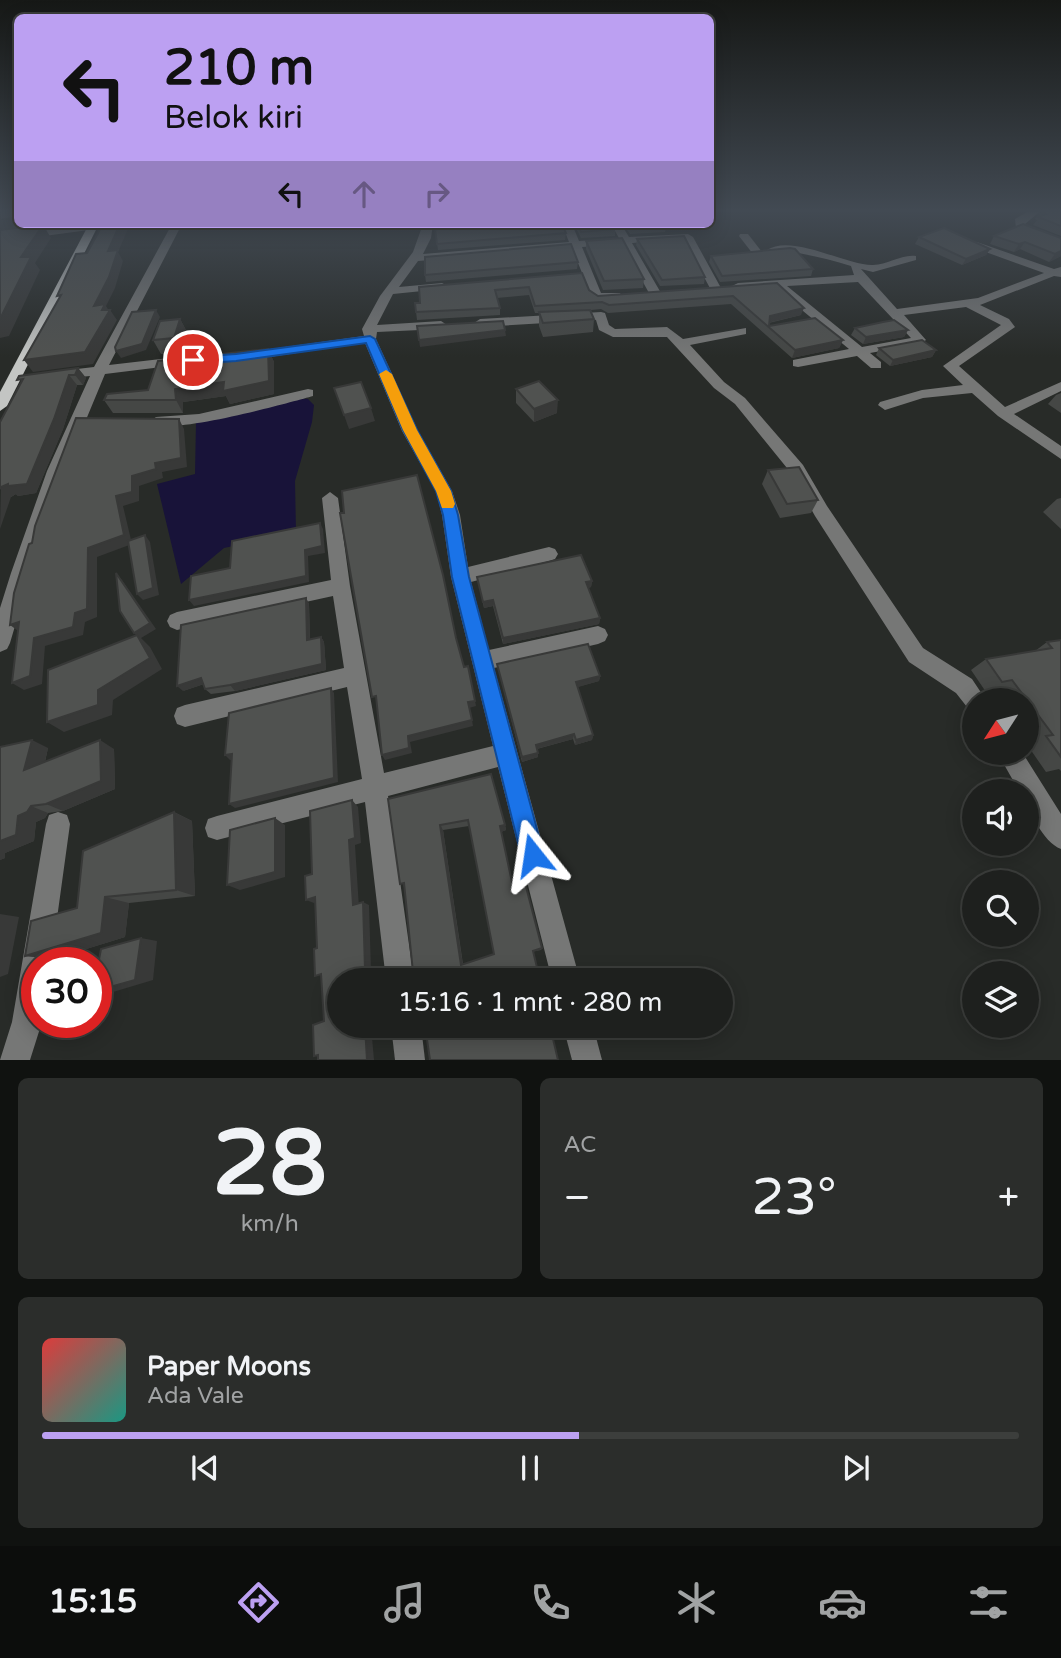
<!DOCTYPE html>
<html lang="id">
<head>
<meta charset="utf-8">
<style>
	body { margin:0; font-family:"Varela Round",sans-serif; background:#2b2d2b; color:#f1f3f6; height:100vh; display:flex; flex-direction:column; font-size:26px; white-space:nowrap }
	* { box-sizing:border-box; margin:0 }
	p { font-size:23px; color:#a1a3a4 }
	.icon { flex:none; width:38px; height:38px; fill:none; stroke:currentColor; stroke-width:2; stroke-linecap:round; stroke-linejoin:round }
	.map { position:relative; height:1060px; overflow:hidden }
	.drawer { display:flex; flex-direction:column; gap:18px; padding:18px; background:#101210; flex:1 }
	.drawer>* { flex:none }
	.banner { position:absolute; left:14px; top:14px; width:700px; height:214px; border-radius:10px; box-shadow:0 4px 18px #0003,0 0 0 2px #3c3e3c; background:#bca0f2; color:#111; overflow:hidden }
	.needle { width:46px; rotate:234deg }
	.tools { position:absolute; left:962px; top:688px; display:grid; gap:14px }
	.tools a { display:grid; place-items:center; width:77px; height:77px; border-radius:50%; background:#1e201e; box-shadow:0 4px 18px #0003,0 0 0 2px #3c3e3c; font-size:35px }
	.speed { position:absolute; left:21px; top:947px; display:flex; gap:14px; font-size:35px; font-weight:700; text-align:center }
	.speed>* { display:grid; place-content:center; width:91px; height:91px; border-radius:50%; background:#1e201e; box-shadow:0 4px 18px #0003,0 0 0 2px #3c3e3c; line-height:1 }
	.speed .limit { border:10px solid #d22; background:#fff; color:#111 }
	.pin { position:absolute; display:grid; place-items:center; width:60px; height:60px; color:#fff; margin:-30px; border:4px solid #fff; border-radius:50%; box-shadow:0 2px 7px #0007 }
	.me { position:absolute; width:77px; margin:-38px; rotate:345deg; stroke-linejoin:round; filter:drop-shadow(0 0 5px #0008) }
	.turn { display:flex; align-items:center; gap:24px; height:147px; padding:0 35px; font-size:32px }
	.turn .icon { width:91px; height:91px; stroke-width:2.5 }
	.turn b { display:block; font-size:49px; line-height:60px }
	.lanes { display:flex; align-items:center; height:66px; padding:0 35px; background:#0003; justify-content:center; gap:35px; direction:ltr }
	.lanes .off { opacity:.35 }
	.big { font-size:52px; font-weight:600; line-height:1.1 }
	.drawer .widget { flex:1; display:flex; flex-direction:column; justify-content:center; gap:10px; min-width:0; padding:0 24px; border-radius:10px; background:#2b2d2b }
	.drawer .dial { align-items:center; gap:0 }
	.dial b { font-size:91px; line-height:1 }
	.song { display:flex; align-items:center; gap:21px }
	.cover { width:84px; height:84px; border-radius:10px; background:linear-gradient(135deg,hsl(0 70% 55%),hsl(170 70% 35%)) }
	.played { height:7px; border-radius:4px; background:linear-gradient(90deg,#bca0f2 55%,#3c3e3c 55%) }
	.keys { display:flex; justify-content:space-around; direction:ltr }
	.heat { display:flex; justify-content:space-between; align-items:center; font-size:38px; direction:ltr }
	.drawer .tiles { flex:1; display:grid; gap:18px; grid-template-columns:1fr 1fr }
	.widget:last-child { grid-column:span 2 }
	.trip { position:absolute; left:327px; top:968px; width:406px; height:70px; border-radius:35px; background:#1e201e; box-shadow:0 4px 18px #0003,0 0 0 2px #3c3e3c; font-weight:600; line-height:70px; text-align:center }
	.tab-bar { display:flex; height:112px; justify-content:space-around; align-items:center; background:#0c0d0c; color:#a1a3a4 }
	.tab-bar .icon { width:49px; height:49px }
	.tab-bar .current { color:#bca0f2 }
	.tab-bar b { font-size:32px; color:#f1f3f6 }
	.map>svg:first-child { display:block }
</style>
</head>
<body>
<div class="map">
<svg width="1061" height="1060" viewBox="0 0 1061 1060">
	<rect width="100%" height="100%" fill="#282b28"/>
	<polygon fill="#181339" points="298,398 308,399 314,405 312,422 295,481 296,533 224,548 181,584 157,484 195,474 196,422"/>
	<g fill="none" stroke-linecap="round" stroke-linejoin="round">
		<g fill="#767776" fill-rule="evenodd">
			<polygon points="1032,209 1043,209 1025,224 1061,239 1061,246 1016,228 1015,219"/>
			<polygon points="92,224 97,227 96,229 0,242 0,236"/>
			<polygon points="172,224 182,224 109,365 178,357 185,361 178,365 105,374 51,504 10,643 7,649 0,652 0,608 11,573 47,471 90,376 60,379 53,375 60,371 94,367"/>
			<polygon points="423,224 433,224 431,238 423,254 569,242 562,224 572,224 579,241 619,238 611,224 621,224 629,237 688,234 693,237 721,288 711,290 684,240 680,239 632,243 661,293 655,297 649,293 622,244 582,247 601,293 620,293 622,296 616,300 593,300 572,248 418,261 399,287 442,283 448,286 442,289 393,294 377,325 441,321 447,325 441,329 377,332 376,339 418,431 452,491 460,515 468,567 549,547 555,549 558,554 555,559 549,561 471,582 489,650 598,626 605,629 608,635 605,641 598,644 494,668 580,980 552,980 498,767 388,796 414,980 386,980 365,802 217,840 208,837 205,828 208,819 217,816 362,779 347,687 185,727 177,724 174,716 177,708 185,705 344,668 333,596 177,630 170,627 167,621 170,615 177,612 331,580 322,498 330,492 338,498 350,586 384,773 493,746 451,577 442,515 436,491 402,431 365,343 248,360 241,356 248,352 364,336 362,329 380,296 413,252"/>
			<polygon points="740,234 748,234 762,252 761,254 753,254 739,236"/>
			<path d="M 969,242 L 977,242 L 1054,269 L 1061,267 L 1061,277 L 1054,276 L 980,305 L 1009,319 L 1015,327 L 959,366 L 1005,407 L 1061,382 L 1061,391 L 1014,414 L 1061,446 L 1061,459 L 998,416 L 972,393 L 923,398 L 885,410 L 878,405 L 880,402 L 922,390 L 963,385 L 943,366 L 1001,325 L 966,307 L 904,315 L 926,340 L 920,344 L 870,353 L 881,362 L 881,368 L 871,368 L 857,356 L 798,367 L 793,366 L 793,360 L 849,349 L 774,287 L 738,289 L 732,286 L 738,283 L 854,275 L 851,266 C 831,260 809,254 789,252 C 780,252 774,255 767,250 C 791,233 848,266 873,265 C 888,265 901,254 916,256 L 916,260 L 873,272 L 861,269 L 897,309 L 978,298 L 1044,273 L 969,246 ZM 858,282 L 911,338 L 862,347 L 787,286 Z"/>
			<polygon points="601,312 605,313 609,325 615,329 667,327 683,339 746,328 746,334 690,345 724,382 745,398 803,465 827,506 923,648 972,679 986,700 975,700 975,710 967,707 956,693 909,662 815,516 791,473 735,404 714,388 667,337 613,337 599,330 596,320 480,327 474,323 480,319"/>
			<path d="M 308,389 L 313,390 L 313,396 C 288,403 163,438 149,422 L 156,417 L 199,414 Z"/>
			<path d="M 997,752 L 1022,752 L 1061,814 L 1061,849 C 1043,842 1027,810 1027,791 L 1019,791 Z"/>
			<polygon points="58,812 67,815 70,824 51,962 37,962 37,1022 42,1022 30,1060 0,1060 12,1022 46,824 49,815"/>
			<polygon points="391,1026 421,1026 425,1060 395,1060"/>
			<polygon points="563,1026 593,1026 602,1060 572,1060"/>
		</g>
		<polygon fill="#c3c5c3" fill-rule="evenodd" points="89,224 99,224 7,406 0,411 0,392"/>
	</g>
	<g fill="#454745" fill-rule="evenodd">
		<polygon points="1061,209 1061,236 1033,225 1037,220 1035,219 1040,212"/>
		<polygon points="574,224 612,224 615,229 615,236 581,238"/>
		<polygon points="623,224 666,224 665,232 630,234"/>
		<polygon points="435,228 566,233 565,240 438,250"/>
		<polygon points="994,236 1061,238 1061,256 1049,262 1020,249 1014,252 990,244"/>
		<polygon points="919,237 990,249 986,255 962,265 915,244"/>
		<polygon points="637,239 705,277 704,284 660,286 636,245"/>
		<polygon points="586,241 644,279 643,288 603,290 586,249"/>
		<polygon points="711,256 813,269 811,276 720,282 709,262"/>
		<polygon points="578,262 577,269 426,282 425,275"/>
		<polygon points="582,273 589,290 598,296 777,283 801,315 769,323 769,326 843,340 839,348 792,358 731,304 608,313 601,309 591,310 594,319 593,332 543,337 539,326 539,313 535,313 529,295 497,298 500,308 500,315 417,320 415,303"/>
		<polygon points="180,319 187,332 182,352 161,354 153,340"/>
		<polygon points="855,328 908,330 904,337 863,344 851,335"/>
		<polygon points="879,348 936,350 932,357 890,366 876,355"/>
		<polygon points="268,349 274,362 274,394 230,404 226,396 183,402 183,413 113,413 104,400 148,390"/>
		<polygon points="78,368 86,378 83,385 77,385 63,429 36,493 18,496 16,494 11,497 0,422"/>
		<polygon points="516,389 557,413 534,422 516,403"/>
		<polygon points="1061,393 1061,413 1048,404 1056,395"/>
		<polygon points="768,470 818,500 811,513 780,518 762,484"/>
		<polygon points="1061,498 1061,529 1043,512 1057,499"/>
		<polygon points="477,577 592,581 591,587 588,588 600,618 599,624 503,644 493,606 484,608"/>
		<polygon points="306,598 309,604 310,639 321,637 324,642 326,670 235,691 211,694 205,689 204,684 183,691"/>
		<polygon points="1061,640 1061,771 1059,769 1046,772 1028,746 1034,743 1027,734 1027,700 1003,700 996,690 986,692 971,670 986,659 1035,651 1047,642"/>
		<polygon points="497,664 600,676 599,681 577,687 593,735 592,740 575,745 573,739 537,749 538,757 522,762"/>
		<polygon points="0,747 48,748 45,762 114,749 115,789 63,811 48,813 45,818 36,822 34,841 5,853 5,858 0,860"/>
		<path d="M 388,799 L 505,825 L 506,830 L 501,832 L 513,887 L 542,948 L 541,950 L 417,973 L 404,888 ZM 469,826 L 494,954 L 463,964 L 443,830 Z"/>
		<polygon points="174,812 192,821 195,896 129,903 125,937 54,959 25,956 77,908"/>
	</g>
	<g fill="#383938">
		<polygon points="18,217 18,224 60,224 59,226 45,228 51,238 35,263 40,270 9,336 0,338 0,220"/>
		<polygon points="120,224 130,224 118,252 123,261 115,288 106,306 109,311 110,310 117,320 93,364 33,372 24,360 94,306 108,251"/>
		<polygon points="1025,242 1020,249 1014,252 1019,244"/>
		<polygon points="990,249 986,255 962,265 966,259"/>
		<polygon points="1061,251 1061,256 1049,262 1055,254"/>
		<polygon points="804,308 801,315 767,323 770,316"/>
		<polygon points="156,310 160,317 146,350 121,358 116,351"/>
		<polygon points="180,319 187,332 182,352 174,338"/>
		<polygon points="505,330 506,336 420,347 419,340"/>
		<polygon points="908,330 904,337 863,344 866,337"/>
		<polygon points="843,340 839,348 792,358 795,350"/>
		<polygon points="268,349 274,362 274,394 230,404 226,396 183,402 183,413 176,400 175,389"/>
		<polygon points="936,350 932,357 890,366 893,360"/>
		<polygon points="78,368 86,378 83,385 75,375"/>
		<polygon points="69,375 77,385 63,429 36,493 18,496 16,494 11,497 0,529 1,487"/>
		<polygon points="558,400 557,413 534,422 534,409"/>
		<polygon points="371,408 375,421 349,429 344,415"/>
		<polygon points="179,419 184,429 187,467 162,472 163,478 139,486 139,501 123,506 132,544 97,557 97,617 85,622 83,635 45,646 42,684 24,690 12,683 34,638 75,613 88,548 116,496 132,476 155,463"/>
		<polygon points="320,523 323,529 325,553 308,556 309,582 194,606 189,600 305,550"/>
		<polygon points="145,535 150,542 159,595 143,600 137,594"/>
		<polygon points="116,573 122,580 156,629 141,638 150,647 162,669 113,700 112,715 64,732 47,722 98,690 138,637 134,633"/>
		<polygon points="592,581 591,587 585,589 586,582"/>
		<polygon points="306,598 309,604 310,646 307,640"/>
		<polygon points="493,600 493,606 484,608 483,602"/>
		<polygon points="600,618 599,624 503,644 503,638"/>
		<polygon points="19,622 21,633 10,625"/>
		<polygon points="321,637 324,642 326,670 235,691 230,685"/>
		<polygon points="600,676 599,681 575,688 576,682"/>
		<polygon points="201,678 207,683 183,691 177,686"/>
		<polygon points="331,688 334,693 338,782 235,808 229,804"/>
		<polygon points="475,701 476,706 469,708 468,702"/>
		<polygon points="472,720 473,726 410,742 412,753 385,760 382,755 408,736"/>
		<polygon points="574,734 573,739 536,749 536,745"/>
		<polygon points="593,735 592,740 575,745 576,740"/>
		<polygon points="32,740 48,748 41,778 24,770"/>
		<polygon points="100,740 114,749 115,789 63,811 46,804"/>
		<polygon points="538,753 538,757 522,762 522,757"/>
		<polygon points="232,754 238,758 230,760 225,755"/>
		<polygon points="352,800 358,807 361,843 355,845 359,908 353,905 349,840"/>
		<polygon points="31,806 48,813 45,818 36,822 34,841 5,853 5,858 0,860 0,841 18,816"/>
		<polygon points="174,812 192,821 195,896 176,890"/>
		<polygon points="275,818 285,825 285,877 240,890 227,885"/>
		<polygon points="440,825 443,830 463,966 461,965"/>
		<polygon points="505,825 506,830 501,832 500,826"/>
		<polygon points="105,897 129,903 125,937 54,959 25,956"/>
		<polygon points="315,897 322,901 314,903 306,900"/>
		<polygon points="363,902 369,905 371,971 365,969"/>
		<polygon points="0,914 19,917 8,974 0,977"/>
		<polygon points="141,938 157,941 153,980 113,992 96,992"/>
		<polygon points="371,967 377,968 378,980 372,980"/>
		<polygon points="365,1026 371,1026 374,1060 367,1060"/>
	</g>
	<g fill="#505250" stroke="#383938" stroke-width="2" fill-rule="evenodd">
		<polygon points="0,209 18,209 18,217 0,220"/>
		<polygon points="1047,209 1061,209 1061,226 1038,217 1046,214 1040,212"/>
		<polygon points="103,224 120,224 108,251 118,250 109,277 94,306 105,304 102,310 110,310 85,352 24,360 61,295 57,296 76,254 87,253"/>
		<polygon points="495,224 562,224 566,233 437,244 435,228"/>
		<polygon points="578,224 612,224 615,229 581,232"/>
		<polygon points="1023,224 1061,238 1061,251 1055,254 1025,242 1019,244 994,236"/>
		<polygon points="43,225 21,257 31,257 0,319 0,230"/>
		<polygon points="944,228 990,249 966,259 919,237"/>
		<polygon points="684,236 705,277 662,280 637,239"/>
		<polygon points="622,238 644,279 604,281 586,241"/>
		<polygon points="571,244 578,262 425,275 425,257"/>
		<polygon points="790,248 795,249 813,269 722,276 711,256"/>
		<polygon points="582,273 589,290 598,296 777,283 804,308 770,316 769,326 815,318 843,340 795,350 733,296 609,305 602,302 535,306 529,287 495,290 500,308 416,312 415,303 420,303 419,287"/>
		<polygon points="156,310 142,344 116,351 115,347 132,312"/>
		<polygon points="590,310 594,319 543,323 539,312"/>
		<polygon points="180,319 174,338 153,340 160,321"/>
		<polygon points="894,320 908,330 866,337 855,328 883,322"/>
		<polygon points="503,321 505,330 419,340 417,326"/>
		<polygon points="922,340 936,350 893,360 879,348"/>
		<polygon points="268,349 269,381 223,391 224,382 175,389 176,400 104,400 107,394 148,390 158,361"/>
		<polygon points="78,368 75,375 69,375 54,419 27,484 8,486 8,484 1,487 0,489 0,422 23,379 17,380 19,376"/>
		<polygon points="539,381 558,400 534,409 516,389"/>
		<polygon points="361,382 371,408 344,415 334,388"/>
		<polygon points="76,418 179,419 181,458 155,463 156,469 132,476 132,492 116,496 124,535 88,548 87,609 75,613 73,627 34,638 30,676 12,683 19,622 10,625 14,593 29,544 32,543 35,526"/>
		<polygon points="799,467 818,500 787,504 768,470"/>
		<polygon points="417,475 443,575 456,638 464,667 468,666 475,701 468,702 472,720 408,736 409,748 382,755 376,696 372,697 340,513 344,513 342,491"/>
		<polygon points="320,523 322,546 305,550 306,576 189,600 191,576 230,568 232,541"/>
		<polygon points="145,535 153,588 137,594 128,541"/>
		<polygon points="581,555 592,581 586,582 600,618 503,638 493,600 483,602 477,577"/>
		<polygon points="116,573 150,623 134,633 120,611"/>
		<polygon points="306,598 307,640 321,637 322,664 230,685 205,689 201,678 177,686 181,625"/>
		<polygon points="137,635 150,658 98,690 98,705 47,722 48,670"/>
		<polygon points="1061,640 1061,757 1046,736 1053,735 1012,680 1002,682 986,659 1052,648 1047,642"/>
		<polygon points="588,644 600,676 576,682 593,735 576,740 574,734 536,745 538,753 522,757 497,664"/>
		<polygon points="331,688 334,778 229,804 232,754 225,755 229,713"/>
		<polygon points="32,740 24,770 100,740 101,781 46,804 31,806 27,812 18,816 16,835 0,841 0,747"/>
		<path d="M 491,774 L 505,825 L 500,826 L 513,887 L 525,883 L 542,948 L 533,951 L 540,980 L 419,980 L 418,971 L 413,972 L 404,883 L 400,884 L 388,799 ZM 468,820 L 494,954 L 461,965 L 440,825 Z"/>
		<polygon points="352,800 355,838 349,840 353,905 363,902 365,969 371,967 372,980 340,980 340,1026 365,1026 367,1060 318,1060 318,1055 314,1056 313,1025 324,1021 321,974 315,976 314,949 317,948 315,897 306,900 305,876 312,874 310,811"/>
		<polygon points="174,812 176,890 105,897 101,933 25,956 31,921 77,908 83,851"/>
		<polygon points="275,818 275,872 227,885 230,830"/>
		<polygon points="141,938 135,980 96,991 96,975 101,949"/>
		<polygon points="425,1026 550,1026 558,1060 430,1060"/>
	</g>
	<linearGradient id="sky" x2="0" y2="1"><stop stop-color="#161816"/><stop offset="0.59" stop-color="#424a53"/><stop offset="1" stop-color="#424a53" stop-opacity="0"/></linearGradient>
	<rect width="1061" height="357" fill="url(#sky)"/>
	<polygon fill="#1a73e8" stroke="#114b97" stroke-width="2" points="370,336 375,339 417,430 451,491 458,515 469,577 544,855 541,863 533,866 524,863 521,855 452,577 443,515 436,491 403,430 366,343 236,361 193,364 187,360 193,357 236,354"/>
	<polygon fill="#f59e0b" points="386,370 392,374 417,430 451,491 455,504 453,508 442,508 436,491 403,430 379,374"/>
</svg>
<div class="tools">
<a><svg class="needle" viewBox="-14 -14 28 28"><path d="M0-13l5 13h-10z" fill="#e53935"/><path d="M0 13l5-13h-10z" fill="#a1a3a4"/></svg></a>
<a><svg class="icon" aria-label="sound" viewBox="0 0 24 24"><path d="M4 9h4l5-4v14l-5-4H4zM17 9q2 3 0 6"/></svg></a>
<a><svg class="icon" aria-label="search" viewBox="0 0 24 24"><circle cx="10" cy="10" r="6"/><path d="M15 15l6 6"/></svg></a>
<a><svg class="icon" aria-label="layers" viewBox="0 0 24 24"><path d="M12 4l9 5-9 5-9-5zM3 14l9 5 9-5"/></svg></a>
</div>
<div class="speed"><div class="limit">30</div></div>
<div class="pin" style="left:193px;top:360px;background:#d93025"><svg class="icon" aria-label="arrive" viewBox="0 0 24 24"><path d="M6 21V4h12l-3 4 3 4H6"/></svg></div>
<svg class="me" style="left:533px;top:855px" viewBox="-20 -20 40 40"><path d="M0-17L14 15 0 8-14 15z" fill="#1a73e8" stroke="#fff" stroke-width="4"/></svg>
<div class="trip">15:16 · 1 mnt · 280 m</div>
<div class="banner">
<div class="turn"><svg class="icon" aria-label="left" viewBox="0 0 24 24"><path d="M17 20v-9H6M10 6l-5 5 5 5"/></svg><div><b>210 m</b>Belok kiri</div></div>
<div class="lanes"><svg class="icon" aria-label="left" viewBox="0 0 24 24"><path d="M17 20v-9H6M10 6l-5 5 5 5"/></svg><svg class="icon off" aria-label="ahead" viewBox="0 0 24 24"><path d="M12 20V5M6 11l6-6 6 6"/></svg><svg class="icon off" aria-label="right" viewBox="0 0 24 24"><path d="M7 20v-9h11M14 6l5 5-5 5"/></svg></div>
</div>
</div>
<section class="drawer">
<div class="tiles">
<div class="widget dial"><b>28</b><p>km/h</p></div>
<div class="widget"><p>AC</p>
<div class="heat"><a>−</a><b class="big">23°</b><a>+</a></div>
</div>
<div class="widget">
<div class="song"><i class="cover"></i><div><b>Paper Moons</b><p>Ada Vale</p></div></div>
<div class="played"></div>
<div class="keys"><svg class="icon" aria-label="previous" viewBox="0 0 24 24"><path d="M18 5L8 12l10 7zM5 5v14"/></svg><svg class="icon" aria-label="pause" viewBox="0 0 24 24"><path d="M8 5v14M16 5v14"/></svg><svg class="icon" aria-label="next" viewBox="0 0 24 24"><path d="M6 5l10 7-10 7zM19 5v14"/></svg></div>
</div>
</div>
</section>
<nav class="tab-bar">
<b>15:15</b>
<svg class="icon current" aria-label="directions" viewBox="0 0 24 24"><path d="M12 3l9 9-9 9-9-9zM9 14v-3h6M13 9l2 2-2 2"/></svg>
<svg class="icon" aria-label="music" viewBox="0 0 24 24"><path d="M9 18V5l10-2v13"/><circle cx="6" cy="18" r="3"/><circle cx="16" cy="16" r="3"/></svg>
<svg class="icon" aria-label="phone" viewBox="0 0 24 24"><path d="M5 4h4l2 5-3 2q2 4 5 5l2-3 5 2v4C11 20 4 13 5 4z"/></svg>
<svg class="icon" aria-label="climate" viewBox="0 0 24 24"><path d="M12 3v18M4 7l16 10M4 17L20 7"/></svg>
<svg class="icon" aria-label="car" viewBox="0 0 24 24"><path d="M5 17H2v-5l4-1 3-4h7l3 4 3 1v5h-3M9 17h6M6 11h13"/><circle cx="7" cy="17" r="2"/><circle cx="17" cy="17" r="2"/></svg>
<svg class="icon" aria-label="filters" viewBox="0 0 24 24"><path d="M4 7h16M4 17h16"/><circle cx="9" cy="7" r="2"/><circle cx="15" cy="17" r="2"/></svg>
</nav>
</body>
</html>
